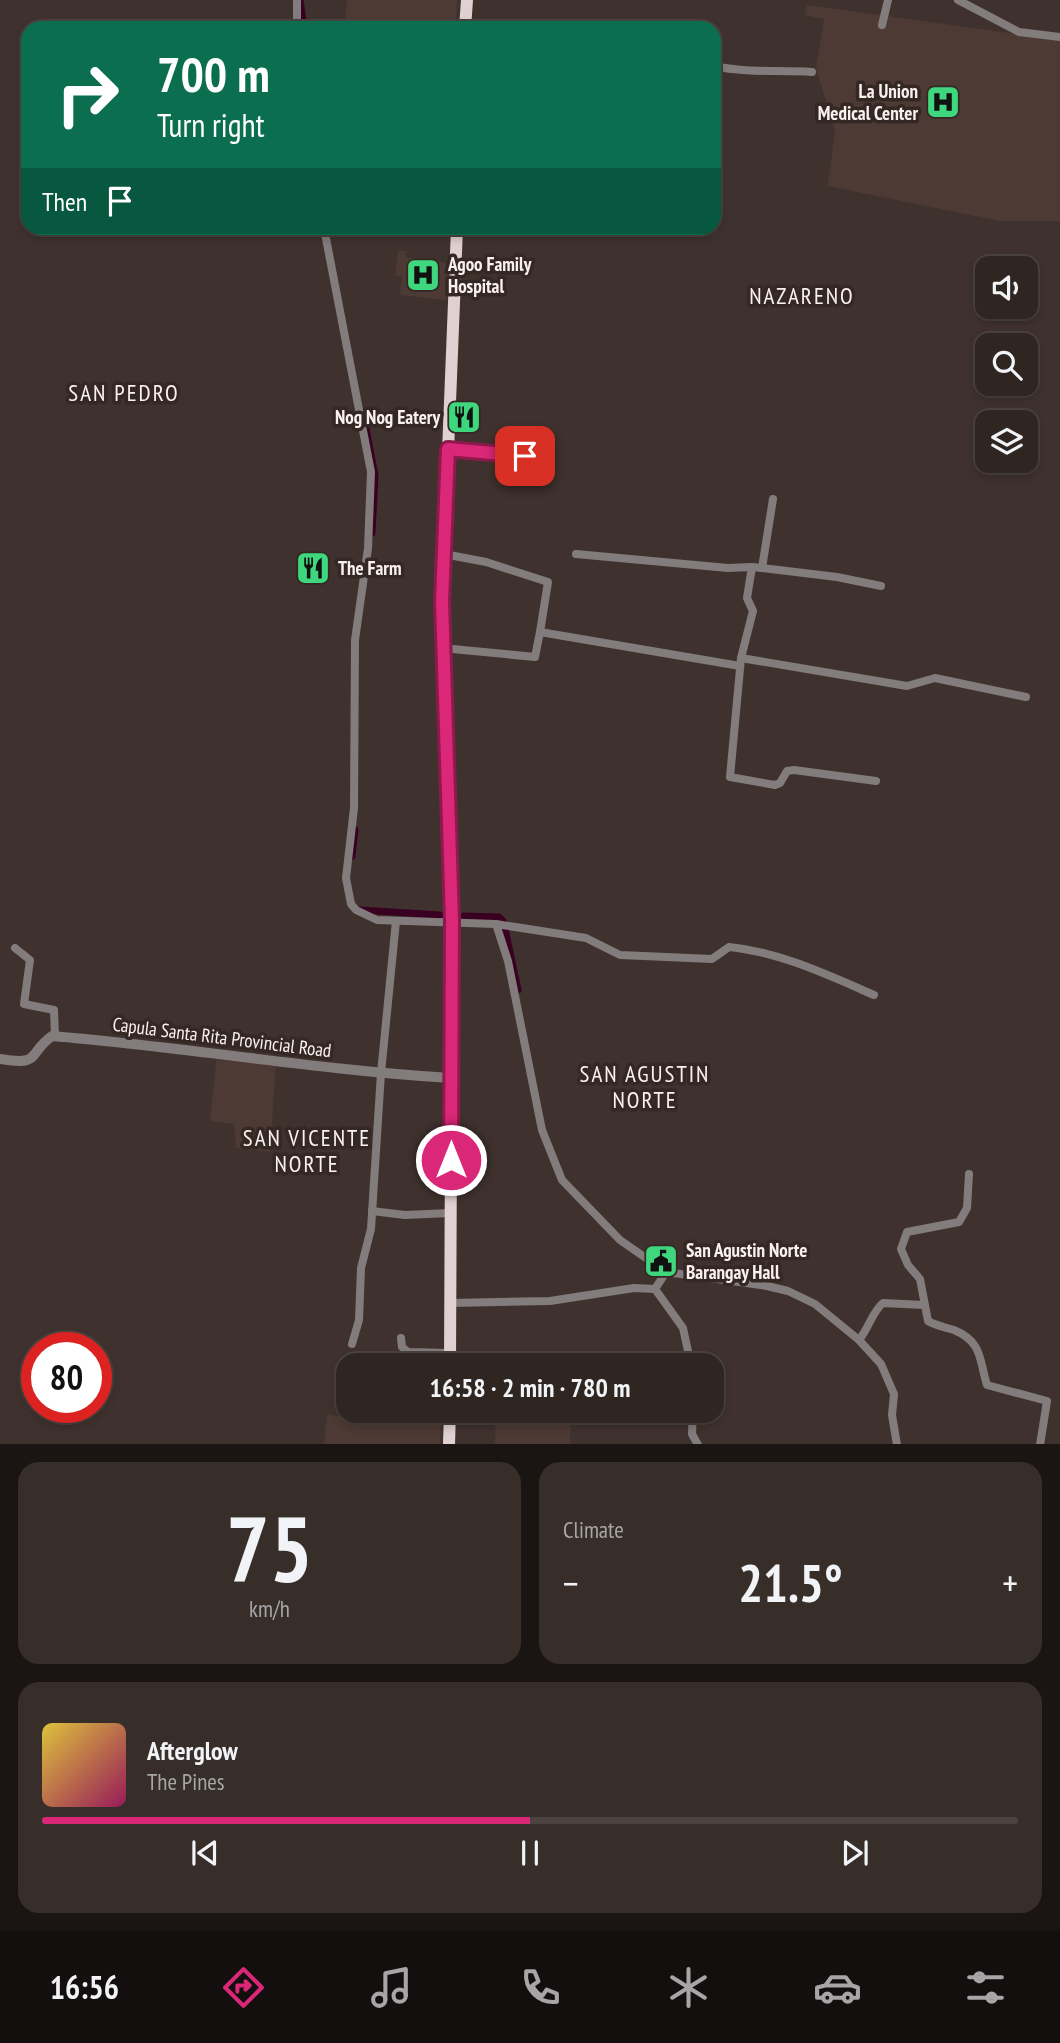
<!DOCTYPE html>
<html lang="en">
<head>
<meta charset="utf-8">
<style>
	body { margin:0; font-family:"PT Sans Narrow",sans-serif; background:#372e2a; color:#f1f3f6; height:100vh; display:flex; flex-direction:column; font-size:26px; white-space:nowrap }
	* { box-sizing:border-box; margin:0 }
	p { font-size:23px; color:#a7a5a5 }
	.icon { flex:none; width:38px; height:38px; fill:none; stroke:currentColor; stroke-width:2; stroke-linecap:round; stroke-linejoin:round }
	.map { position:relative; height:1444px; overflow:hidden }
	.details { display:flex; flex-direction:column; gap:18px; padding:18px; background:#1a1513; flex:1 }
	.details>* { flex:none }
	.hud { position:absolute; left:21px; top:21px; width:700px; height:214px; border-radius:21px; box-shadow:0 4px 10px #0003,0 0 0 2px #4a4340; background:#0b6e4f; color:#fff; overflow:hidden }
	.buttons { position:absolute; left:975px; top:256px; display:grid; gap:14px }
	.buttons a { display:grid; place-items:center; width:63px; height:63px; border-radius:14px; background:#2f2622; box-shadow:0 4px 10px #0003,0 0 0 2px #4a4340; font-size:35px }
	.speed { position:absolute; left:21px; top:1332px; display:flex; gap:14px; font-size:35px; font-weight:700; text-align:center }
	.speed>* { display:grid; place-content:center; width:91px; height:91px; border-radius:50%; background:#2f2622; box-shadow:0 4px 10px #0003,0 0 0 2px #4a4340; line-height:1 }
	.speed .limit { border:10px solid #d22; background:#fff; color:#111 }
	.pin { position:absolute; display:grid; place-items:center; width:60px; height:60px; color:#fff; margin:-30px; border-radius:14px; box-shadow:0 4px 10px #0006 }
	.me { position:absolute; width:77px; margin:-38px; rotate:0deg; stroke-linejoin:round; filter:drop-shadow(0 0 5px #0008) }
	.turn { display:flex; align-items:center; gap:24px; height:147px; padding:0 21px; font-size:32px }
	.turn .icon { width:91px; height:91px; stroke-width:2.5 }
	.turn b { display:block; font-size:49px; line-height:60px }
	.then { display:flex; align-items:center; height:66px; padding:0 21px; background:#0003; gap:14px; font-size:26px }
	.big { font-size:52px; font-weight:800; line-height:1.1 }
	.details .widget { flex:1; display:flex; flex-direction:column; justify-content:center; gap:10px; min-width:0; padding:0 24px; border-radius:21px; background:#372e2a }
	.details .dial { align-items:center; gap:0 }
	.dial b { font-size:91px; line-height:1 }
	.song { display:flex; align-items:center; gap:21px }
	.cover { width:84px; height:84px; border-radius:10px; background:linear-gradient(135deg,hsl(50 70% 55%),hsl(330 70% 35%)) }
	.played { height:7px; border-radius:4px; background:linear-gradient(90deg,#db2777 50%,#4a4340 50%) }
	.keys { display:flex; justify-content:space-around; direction:ltr }
	.heat { display:flex; justify-content:space-between; align-items:center; font-size:38px; direction:ltr }
	.details .tiles { flex:1; display:grid; gap:18px; grid-template-columns:1fr 1fr }
	.widget:last-child { grid-column:span 2 }
	.trip { position:absolute; left:336px; top:1353px; width:388px; height:70px; border-radius:21px; background:#2f2622; box-shadow:0 4px 10px #0003,0 0 0 2px #4a4340; font-weight:800; line-height:70px; text-align:center }
	.dock { display:flex; height:112px; justify-content:space-around; align-items:center; background:#130f0e; color:#a7a5a5 }
	.dock .icon { width:49px; height:49px }
	.dock .current { color:#db2777 }
	.dock b { font-size:32px; color:#f1f3f6 }
	.map>svg:first-child { display:block }
</style>
</head>
<body>
<div class="map">
<svg width="1060" height="1445" viewBox="0 0 1060 1445">
	<rect width="100%" height="100%" fill="#3f322e"/>
	<g fill="#4e3a34">
		<polygon points="347,0 457,0 456,28 345,28"/>
		<polygon points="807,5 1060,40 1060,221 1000,221 828,186 835,130 816,68 824,19 805,15"/>
		<polygon points="398,251 406,251 405,257 450,264 446,300 400,295 402,276 395,275"/>
		<polygon points="217,1053 276,1061 270,1152 236,1148 234,1124 210,1121"/>
		<polygon points="496,1411 571,1411 570,1444 495,1444"/>
		<polygon points="327,1415 441,1423 440,1444 324,1444"/>
	</g>
	<g fill="none" stroke-linecap="round" stroke-linejoin="round">
		<g stroke="#390021" stroke-width="7">
			<polyline points="300,0 304,28"/>
			<polyline points="363,413 375,476 372,533"/>
			<polyline points="352,856 355,830"/>
			<polyline points="361,910 440,915"/>
			<polyline points="464,916 499,917 503,921"/>
			<polyline points="505,929 518,990"/>
		</g>
		<g stroke="#837c7c" stroke-width="8">
			<polyline points="297,0 297,28"/>
			<polyline points="958,0 1019,32 1060,37"/>
			<polyline points="882,25 888,0"/>
			<path d="M 714,66 C 746,73 779,70 812,72"/>
			<polyline points="324,228 371,472 368,548 355,640 354,808 346,878 351,904 356,910 377,920 496,924 508,961 542,1130 562,1180 620,1240 666,1272 767,1286 788,1291 815,1304 859,1340 881,1364 894,1394 892,1415 897,1445"/>
			<polyline points="448,449 525,456"/>
			<polyline points="773,499 762,568 752,567 747,598 753,611 741,658 730,777 775,785 780,783 787,771 794,770 876,781"/>
			<polyline points="444,554 486,562 548,582 540,632 740,666"/>
			<polyline points="576,554 728,568 752,567"/>
			<polyline points="762,568 837,577 881,586"/>
			<polyline points="442,648 535,657 540,632"/>
			<polyline points="741,658 907,686 935,678 1026,697"/>
			<path d="M 496,924 L 586,938 L 620,955 L 712,959 L 729,947 C 780,952 828,975 874,995"/>
			<polyline points="15,948 30,960 24,1004 54,1010 55,1036"/>
			<path d="M 969,1174 L 967,1208 L 959,1222 L 907,1232 L 901,1249 L 908,1265 L 920,1279 L 928,1321 C 936,1326 945,1327 954,1330 C 983,1342 979,1360 987,1385 L 1047,1401 L 1040,1445"/>
			<polyline points="372,1211 405,1215 451,1213"/>
			<polyline points="655,1289 683,1328 691,1365"/>
			<polyline points="450,1303 550,1301 634,1288 655,1289 666,1272"/>
			<polyline points="401,1338 402,1347 408,1352 450,1353"/>
			<path d="M 859,1340 C 869,1328 872,1312 883,1303 L 924,1305"/>
			<polyline points="352,1344 359,1320 361,1268 371,1229 381,1073 396,921"/>
			<polyline points="693,1410 692,1434 698,1445"/>
		</g>
		<path stroke="#837c7c" stroke-width="10" d="M 0,1059 C 42,1066 27,1054 52,1036 C 185,1047 318,1070 451,1078"/>
		<g stroke="#e1d0d1" stroke-width="12">
			<polyline points="465,28 467,0"/>
			<polyline points="450,1365 452,921 442,601 457,228"/>
			<polyline points="449,1445 450,1410"/>
		</g>
	</g>
	<g fill="none" stroke-linecap="round" stroke-linejoin="round">
		<g stroke="#8e194d" stroke-width="18">
			<polyline id="route" points="451,1160 452,921 442,601 448,449 525,456"/>
		</g>
		<use href="#route" stroke="#db2777" stroke-width="12"/>
	</g>
	<defs>
		<g id="hospital-square" transform="scale(1.75)"><rect x="-9" y="-9" width="18" height="18" rx="4" fill="#3fd77d" stroke="#342824"/><path d="M-5-5h3v3.5h4V-5h3V5h-3V1.5h-4V5h-3Z" fill="#111"/></g>
		<g id="restaurant-square" transform="scale(1.75)"><rect x="-9" y="-9" width="18" height="18" rx="4" fill="#3fd77d" stroke="#342824"/><path d="M-5-6h1v4h1v-4h1v4h1v-4h1v5L-1.5 .5V6h-2V.5L-5-1ZM5-6V6H3V1.5H1.5Q1.5-4 5-6Z" fill="#111"/></g>
		<g id="civic-square" transform="scale(1.75)"><rect x="-9" y="-9" width="18" height="18" rx="4" fill="#3fd77d" stroke="#342824"/><path d="M-.6-6.5H3V-4.5H.6V-3L4-1V1h2V6H-6V1h2V-1L-.6-3ZM-1.2 2.5V6h2.4V2.5Z" fill="#111"/></g>
	</defs>
	<g fill-rule="evenodd">
		<use href="#hospital-square" x="943" y="102"/>
		<use href="#hospital-square" x="423" y="275"/>
		<use href="#restaurant-square" x="464" y="417"/>
		<use href="#restaurant-square" x="313" y="568"/>
		<use href="#civic-square" x="661" y="1261"/>
	</g>
	<g text-anchor="middle" stroke-width="7" stroke-linejoin="round" paint-order="stroke">
		<g font-size="19" font-weight="bold" fill="#faf1ef" stroke="#342824" text-anchor="start">
			<text x="918" y="98" text-anchor="end">La Union<tspan x="918" dy="22">Medical Center</tspan></text>
			<text x="448" y="271">Agoo Family<tspan x="448" dy="22">Hospital</tspan></text>
			<text x="440" y="424" text-anchor="end">Nog Nog Eatery</text>
			<text x="338" y="575">The Farm</text>
			<text x="686" y="1257">San Agustin Norte<tspan x="686" dy="22">Barangay Hall</tspan></text>
		</g>
		<g font-size="19" fill="#faf1ef" stroke="#342824">
			<text transform="translate(222 1037) rotate(7)" y="7">Capula Santa Rita Provincial Road</text>
		</g>
		<g font-size="23" letter-spacing="2" fill="#faf1ef" stroke="#342824">
			<text x="802" y="304">NAZARENO</text>
			<text x="124" y="401">SAN PEDRO</text>
			<text x="645" y="1082">SAN AGUSTIN<tspan x="645" dy="26">NORTE</tspan></text>
			<text x="307" y="1146">SAN VICENTE<tspan x="307" dy="26">NORTE</tspan></text>
		</g>
	</g>
</svg>
<div class="buttons">
<a><svg class="icon" aria-label="sound" viewBox="0 0 24 24"><path d="M4 9h4l5-4v14l-5-4H4zM17 9q2 3 0 6"/></svg></a>
<a><svg class="icon" aria-label="search" viewBox="0 0 24 24"><circle cx="10" cy="10" r="6"/><path d="M15 15l6 6"/></svg></a>
<a><svg class="icon" aria-label="layers" viewBox="0 0 24 24"><path d="M12 4l9 5-9 5-9-5zM3 14l9 5 9-5"/></svg></a>
</div>
<div class="speed"><div class="limit">80</div></div>
<div class="pin" style="left:525px;top:456px;background:#d93025"><svg class="icon" aria-label="arrive" viewBox="0 0 24 24"><path d="M6 21V4h12l-3 4 3 4H6"/></svg></div>
<svg class="me" style="left:451px;top:1160px" viewBox="-20 -20 40 40"><circle r="17" fill="#db2777" stroke="#fff" stroke-width="3"/><path d="M0-11L8 9 0 5-8 9z" fill="#fff"/></svg>
<div class="trip">16:58 · 2 min · 780 m</div>
<div class="hud">
<div class="turn"><svg class="icon" aria-label="right" viewBox="0 0 24 24"><path d="M7 20v-9h11M14 6l5 5-5 5"/></svg><div><b>700 m</b>Turn right</div></div>
<div class="then">Then<svg class="icon" aria-label="arrive" viewBox="0 0 24 24"><path d="M6 21V4h12l-3 4 3 4H6"/></svg></div>
</div>
</div>
<section class="details">
<div class="tiles">
<div class="widget dial"><b>75</b><p>km/h</p></div>
<div class="widget"><p>Climate</p>
<div class="heat"><a>−</a><b class="big">21.5°</b><a>+</a></div>
</div>
<div class="widget">
<div class="song"><i class="cover"></i><div><b>Afterglow</b><p>The Pines</p></div></div>
<div class="played"></div>
<div class="keys"><svg class="icon" aria-label="previous" viewBox="0 0 24 24"><path d="M18 5L8 12l10 7zM5 5v14"/></svg><svg class="icon" aria-label="pause" viewBox="0 0 24 24"><path d="M8 5v14M16 5v14"/></svg><svg class="icon" aria-label="next" viewBox="0 0 24 24"><path d="M6 5l10 7-10 7zM19 5v14"/></svg></div>
</div>
</div>
</section>
<nav class="dock">
<b>16:56</b>
<svg class="icon current" aria-label="directions" viewBox="0 0 24 24"><path d="M12 3l9 9-9 9-9-9zM9 14v-3h6M13 9l2 2-2 2"/></svg>
<svg class="icon" aria-label="music" viewBox="0 0 24 24"><path d="M9 18V5l10-2v13"/><circle cx="6" cy="18" r="3"/><circle cx="16" cy="16" r="3"/></svg>
<svg class="icon" aria-label="phone" viewBox="0 0 24 24"><path d="M5 4h4l2 5-3 2q2 4 5 5l2-3 5 2v4C11 20 4 13 5 4z"/></svg>
<svg class="icon" aria-label="climate" viewBox="0 0 24 24"><path d="M12 3v18M4 7l16 10M4 17L20 7"/></svg>
<svg class="icon" aria-label="car" viewBox="0 0 24 24"><path d="M5 17H2v-5l4-1 3-4h7l3 4 3 1v5h-3M9 17h6M6 11h13"/><circle cx="7" cy="17" r="2"/><circle cx="17" cy="17" r="2"/></svg>
<svg class="icon" aria-label="filters" viewBox="0 0 24 24"><path d="M4 7h16M4 17h16"/><circle cx="9" cy="7" r="2"/><circle cx="15" cy="17" r="2"/></svg>
</nav>
</body>
</html>
